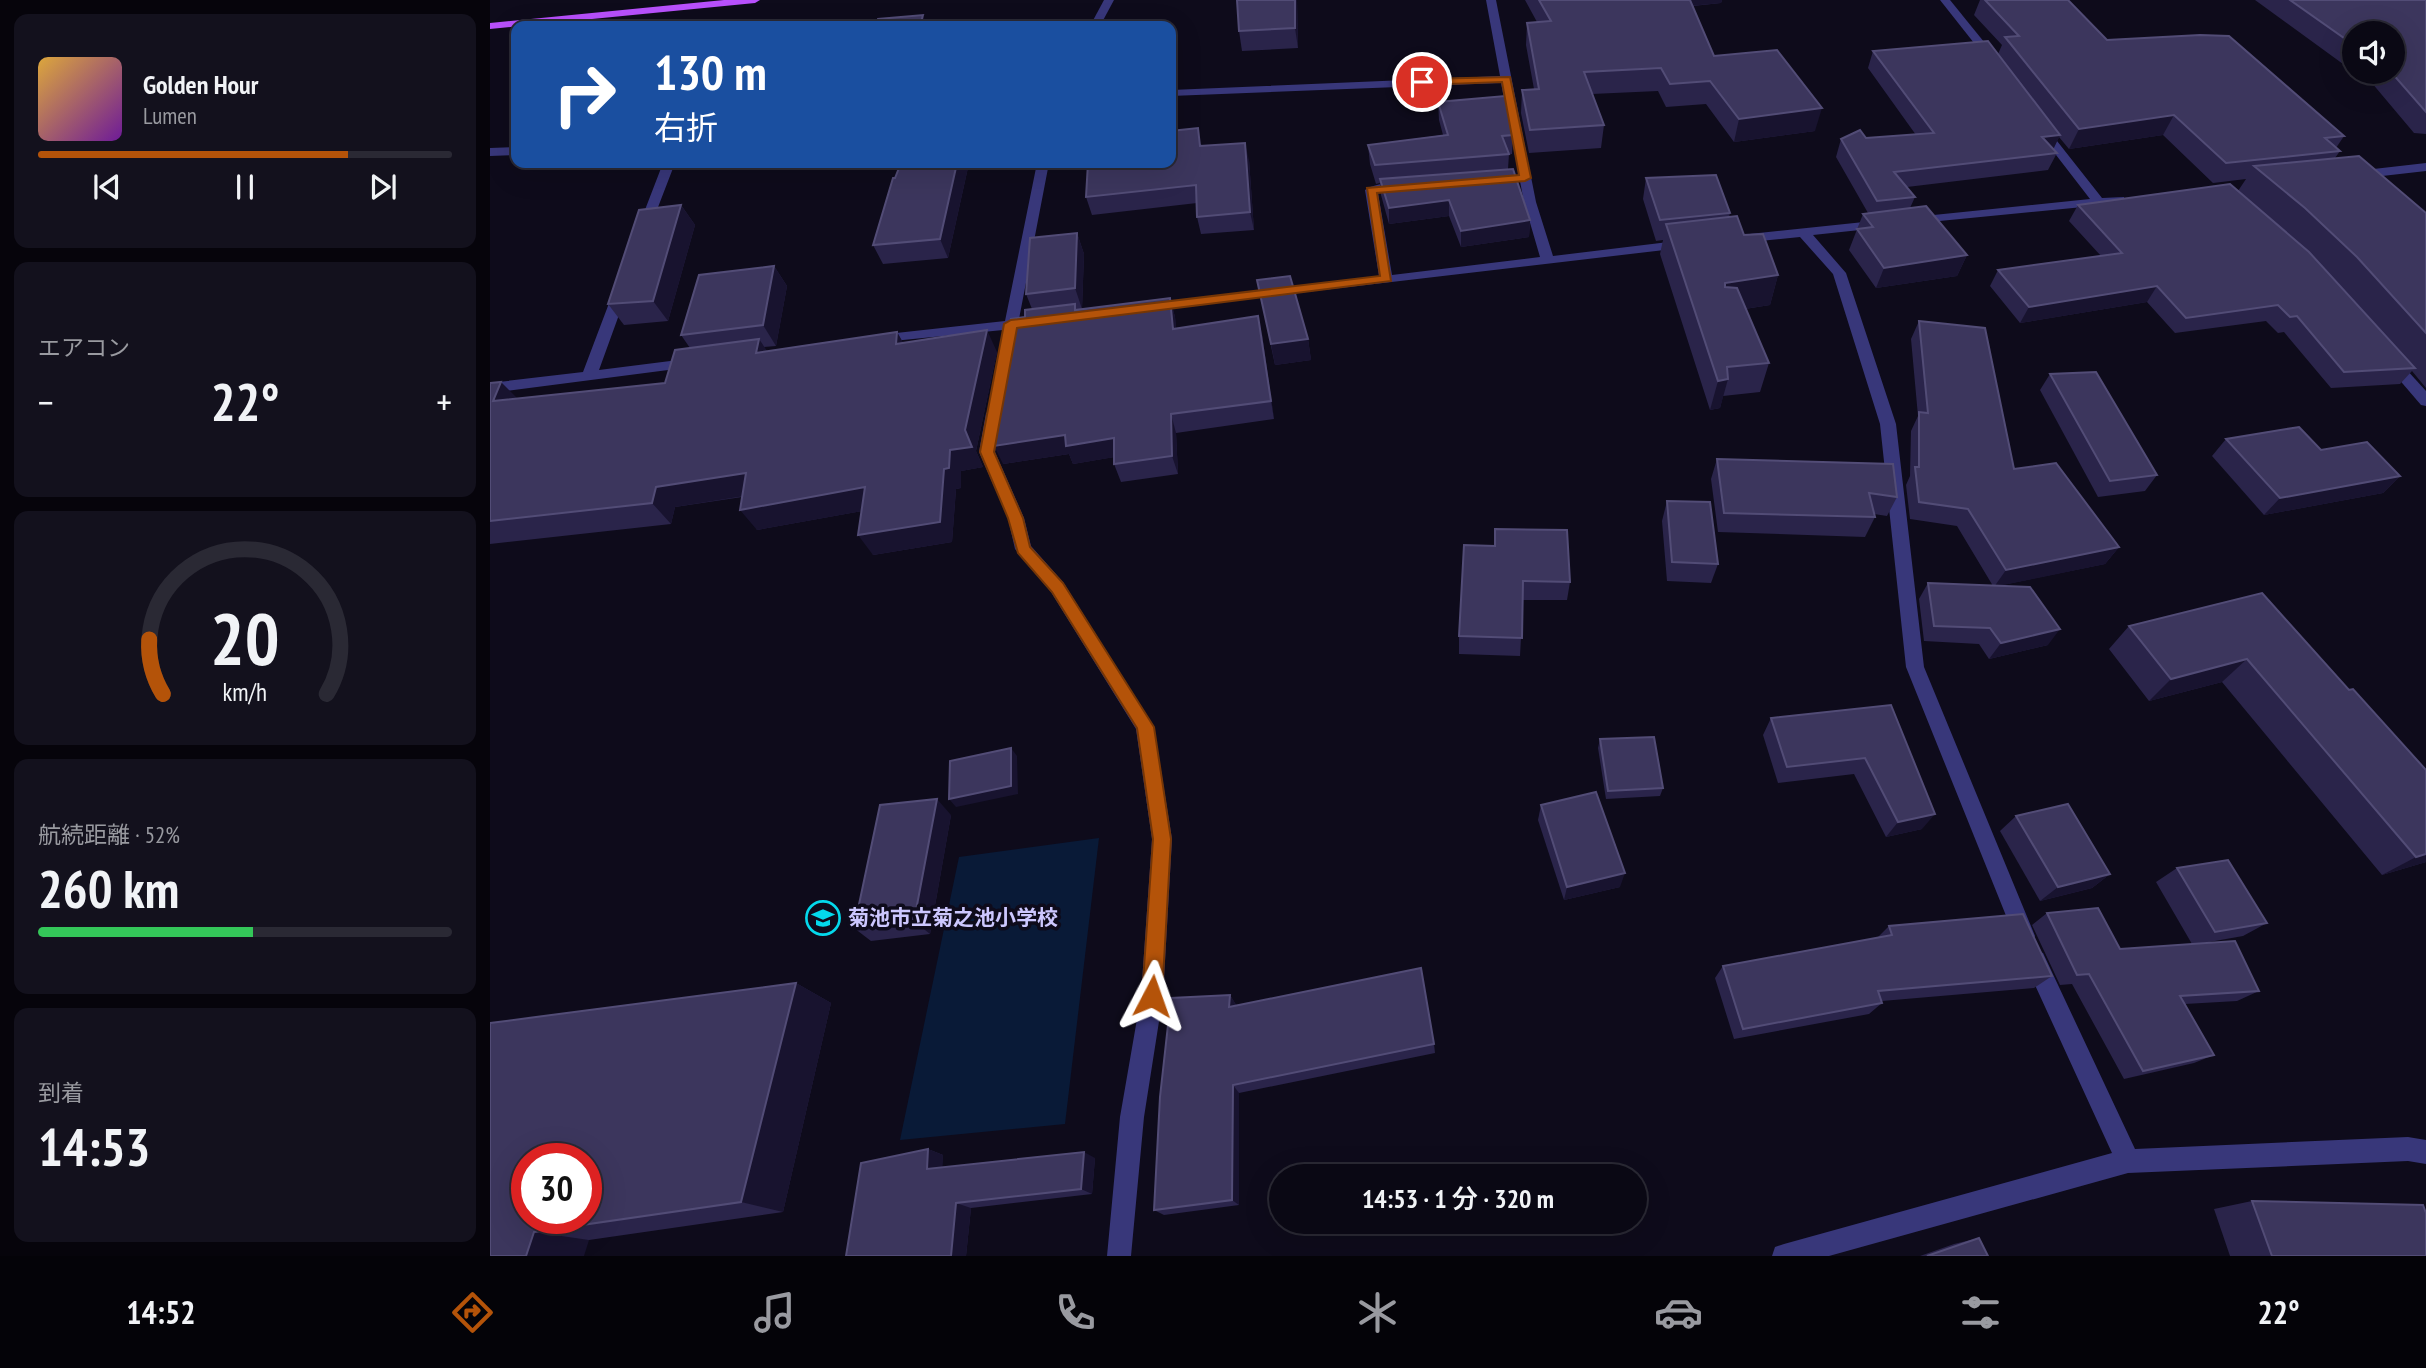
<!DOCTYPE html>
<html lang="ja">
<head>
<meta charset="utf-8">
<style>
	body { margin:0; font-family:"PT Sans Narrow","Noto Sans JP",sans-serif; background:#13111d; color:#f1f3f6; height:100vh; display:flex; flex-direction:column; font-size:26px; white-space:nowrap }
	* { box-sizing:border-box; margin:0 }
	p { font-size:23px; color:#999aa0 }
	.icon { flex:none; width:38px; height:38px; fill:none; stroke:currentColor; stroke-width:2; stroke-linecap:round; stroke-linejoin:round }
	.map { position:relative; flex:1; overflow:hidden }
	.drawer { display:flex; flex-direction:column; gap:14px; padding:14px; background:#06040b; width:490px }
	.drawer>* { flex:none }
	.top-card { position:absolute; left:21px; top:21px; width:665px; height:147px; border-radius:14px; box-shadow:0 7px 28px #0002,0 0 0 2px #2a2934; background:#1a4fa0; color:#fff; overflow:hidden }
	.controls { position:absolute; left:1852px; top:21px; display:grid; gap:14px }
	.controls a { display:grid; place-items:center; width:63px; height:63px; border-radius:50%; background:#0a0814; box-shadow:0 7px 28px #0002,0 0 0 2px #2a2934; font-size:35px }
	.speed { position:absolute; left:21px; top:1143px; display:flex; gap:14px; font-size:35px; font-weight:700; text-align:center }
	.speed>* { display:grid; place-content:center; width:91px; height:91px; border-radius:50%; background:#0a0814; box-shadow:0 7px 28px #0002,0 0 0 2px #2a2934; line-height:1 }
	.speed .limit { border:10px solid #d22; background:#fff; color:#111 }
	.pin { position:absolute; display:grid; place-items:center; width:60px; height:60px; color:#fff; margin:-30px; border:4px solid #fff; border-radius:50%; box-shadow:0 2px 7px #0007 }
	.me { position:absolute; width:77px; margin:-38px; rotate:4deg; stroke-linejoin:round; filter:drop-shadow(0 0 5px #0008) }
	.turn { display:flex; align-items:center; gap:24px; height:147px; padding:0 28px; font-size:32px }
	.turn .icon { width:91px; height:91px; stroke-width:2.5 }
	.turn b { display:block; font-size:49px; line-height:60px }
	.big { font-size:52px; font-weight:600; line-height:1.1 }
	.drawer .tile { flex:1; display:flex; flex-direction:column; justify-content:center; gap:10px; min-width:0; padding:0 24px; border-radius:14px; background:#13111d }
	.drawer .dial { align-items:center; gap:0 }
	.dial svg { height:182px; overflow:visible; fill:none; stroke:#2a2934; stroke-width:7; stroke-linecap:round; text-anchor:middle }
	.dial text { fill:#f1f3f6; stroke:none }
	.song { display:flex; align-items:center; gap:21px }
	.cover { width:84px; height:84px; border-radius:10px; background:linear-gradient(135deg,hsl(40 70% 55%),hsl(280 70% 35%)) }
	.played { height:7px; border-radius:4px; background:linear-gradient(90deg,#b45309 75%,#2a2934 75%) }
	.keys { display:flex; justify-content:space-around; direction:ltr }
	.heat { display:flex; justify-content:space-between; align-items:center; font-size:38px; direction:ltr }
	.charge { height:10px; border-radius:5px; background:linear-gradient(90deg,#34c759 52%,#2a2934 0) }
	.trip { position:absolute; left:779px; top:1164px; width:378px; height:70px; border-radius:35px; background:#0a0814; box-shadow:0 7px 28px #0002,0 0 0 2px #2a2934; font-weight:600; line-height:70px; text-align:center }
	.tabs { display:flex; height:112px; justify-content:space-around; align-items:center; background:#040308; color:#999aa0 }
	.tabs .icon { width:49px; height:49px }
	.tabs .selected { color:#b45309 }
	.tabs b { font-size:32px; color:#f1f3f6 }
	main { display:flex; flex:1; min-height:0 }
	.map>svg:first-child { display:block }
</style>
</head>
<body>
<main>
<section class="drawer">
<div class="tile">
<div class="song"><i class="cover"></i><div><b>Golden Hour</b><p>Lumen</p></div></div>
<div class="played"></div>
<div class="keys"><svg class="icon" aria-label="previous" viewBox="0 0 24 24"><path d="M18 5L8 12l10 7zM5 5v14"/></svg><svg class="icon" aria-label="pause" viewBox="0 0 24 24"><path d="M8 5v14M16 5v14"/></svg><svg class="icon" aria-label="next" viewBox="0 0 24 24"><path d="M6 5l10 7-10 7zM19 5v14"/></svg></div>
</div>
<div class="tile"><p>エアコン</p>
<div class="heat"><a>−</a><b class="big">22°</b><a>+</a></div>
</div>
<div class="tile dial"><svg viewBox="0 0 100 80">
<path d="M14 69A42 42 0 1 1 86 69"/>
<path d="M14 69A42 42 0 0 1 8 45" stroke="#b45309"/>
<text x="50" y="56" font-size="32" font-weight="700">20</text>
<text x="50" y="72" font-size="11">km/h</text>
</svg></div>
<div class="tile"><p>航続距離 · 52%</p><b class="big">260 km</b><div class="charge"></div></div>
<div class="tile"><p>到着</p><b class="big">14:53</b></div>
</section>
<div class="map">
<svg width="1936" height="1256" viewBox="0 0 1936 1256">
	<rect width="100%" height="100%" fill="#0e0b1b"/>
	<polygon fill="#091a37" points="609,838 575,1124 410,1140 469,857"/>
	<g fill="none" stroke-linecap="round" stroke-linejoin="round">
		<g fill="#38377a" fill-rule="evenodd">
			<polygon points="614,0 624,0 610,26 600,26"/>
			<path d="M 996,0 L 1006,0 L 1046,202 L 1063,256 L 1195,240 L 1202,244 L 1200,247 L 654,311 L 652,308 L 659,304 L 889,276 L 875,190 C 884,183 911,180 920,187 L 914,191 L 888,193 L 902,275 L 1050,257 L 1034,202 L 1011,83 L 681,96 L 681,90 L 1010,76 Z"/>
			<polygon points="1450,0 1460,0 1507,58 1507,62 1499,62"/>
			<polygon points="1552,125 1556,127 1612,198 1634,197 1634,203 1419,224 1419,218 1424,217 1600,199 1546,129"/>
			<polygon points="26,147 26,155 0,156 0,148"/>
			<polygon points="173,163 185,163 160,228 159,231 149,231 148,228"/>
			<polygon points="547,163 559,163 529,319 546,319 546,325 527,328 524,337 514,337 513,330 383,343 381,340 388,335 515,321"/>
			<polygon points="1936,163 1936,171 1866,179 1860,175 1866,171"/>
			<polygon points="1393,220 1399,224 1398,227 1323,235 1356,273 1406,424 1434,667 1545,936 1541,943 1534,946 1527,943 1416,667 1390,424 1343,274 1310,237 1250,243 1244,239 1250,235"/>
			<polygon points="131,286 138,290 109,370 204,358 211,363 209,366 0,393 0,383 93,372 124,290"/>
			<polygon points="1900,355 1905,357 1936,391 1936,406 1931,405 1895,363 1893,360"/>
			<polygon points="504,408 512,413 505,452 534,518 541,546 573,582 664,727 682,839 673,996 654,1117 641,1256 617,1256 630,1117 651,996 662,839 646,729 561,592 525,549 518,518 489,452 496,413"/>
			<polygon points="1545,950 1553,953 1645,1149 1918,1137 1936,1140 1936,1164 1918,1161 1638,1173 1339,1256 1282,1256 1285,1247 1294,1244 1622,1153 1534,961 1537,953"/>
		</g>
		<polygon fill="#b850fc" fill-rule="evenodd" points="234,0 270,0 265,3 0,29 0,23"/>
	</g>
	<g fill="#2a244a">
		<polygon points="807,0 808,48 752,51 749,31"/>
		<polygon points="1035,0 1232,0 1231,3 1203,6 1224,56 1325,131 1244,142 1216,104 1176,107 1168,91 1102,94 1114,125 1111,148 1039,153 1031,113 1032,90 1044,89 1036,45 1037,23 1047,22"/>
		<polygon points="1490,0 1578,0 1617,40 1854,136 1846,148 1850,151 1845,158 1936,213 1936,388 1922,371 1910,384 1841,388 1794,332 1788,333 1776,321 1685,333 1657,302 1530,323 1500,286 1508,270 1611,256 1579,221 1588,205 1748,191 1756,179 1723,183 1673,135 1579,149 1569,137 1563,149 1567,153 1558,170 1417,187 1425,197 1420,208 1477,255 1467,276 1386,288 1359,250 1373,214 1378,213 1346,157 1351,139 1426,135 1378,68 1383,51 1508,54 1512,45 1484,15"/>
		<polygon points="1765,0 1936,0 1936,134 1924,133 1876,76 1870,76 1864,72 1902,72 1864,33 1864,72"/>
		<polygon points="948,102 1023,135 1022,154 1019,154 1018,169 1040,220 1039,237 971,247 959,216 899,224 891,195 890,183 886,184 880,164 878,145 953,135 949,120"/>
		<polygon points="682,115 683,131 712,145 759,160 764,230 711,234 707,217 707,203 602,215 596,197"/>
		<polygon points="411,163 479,163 458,258 393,264 383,245"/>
		<polygon points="494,163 536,163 495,166"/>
		<polygon points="1156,178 1240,213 1239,217 1288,275 1280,305 1255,309 1279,363 1270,392 1233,396 1230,408 1220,410 1170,254 1173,240 1166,241 1153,199"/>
		<polygon points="191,205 205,225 178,321 134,325 118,304"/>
		<polygon points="587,233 594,254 592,309 680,298 685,317 686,329 772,334 784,419 686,433 688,474 631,482 624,464 624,457 583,464 579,454 513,464 535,317 542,309 536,294"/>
		<polygon points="284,266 297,286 286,346 274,347 277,352 407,332 413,343 507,352 486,451 493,467 471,471 471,488 466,489 462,542 383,555 372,511 267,530 252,497 185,507 181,524 0,544 0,383 27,399 175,383 200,348 191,335"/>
		<polygon points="767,280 818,339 821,360 785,365"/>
		<polygon points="1429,321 1524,469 1629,547 1615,564 1507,586 1558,645 1499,659 1489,644 1434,641 1429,599 1438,583 1503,586 1467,526 1420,519 1416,485 1420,476 1421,431 1428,416 1421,339"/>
		<polygon points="1560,374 1667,475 1655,491 1608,497 1550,390"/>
		<polygon points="1736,439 1831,450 1910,476 1893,493 1774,515 1722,456"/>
		<polygon points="1227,459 1407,497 1397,516 1384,514 1385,517 1375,537 1228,532 1221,479"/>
		<polygon points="1177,501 1228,564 1221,583 1177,581 1172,521"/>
		<polygon points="1005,529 1080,582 1077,600 1033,600 1030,656 969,654 969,636 1004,546"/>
		<polygon points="1639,626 1859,690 1936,770 1936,862 1892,875 1732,682 1659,701 1619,649"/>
		<polygon points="1401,705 1432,829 1396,837 1364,774 1288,783 1273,735 1281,718"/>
		<polygon points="1110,739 1173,788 1170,796 1116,799 1108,748"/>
		<polygon points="1051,805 1130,887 1074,900 1048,820"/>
		<polygon points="461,815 440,934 381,941 364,928"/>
		<polygon points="1526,816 1620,874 1602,888 1550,901 1510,831"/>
		<polygon points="1687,868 1777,923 1753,936 1708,944 1769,991 1747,1001 1695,1004 1724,1055 1704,1063 1634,1079 1582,984 1570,985 1542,925 1557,913 1630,949 1702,944 1666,882"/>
		<polygon points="1399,926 1562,976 1544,988 1392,1001 1392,1003 1379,1014 1244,1039 1225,978 1233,966 1387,938"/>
		<polygon points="306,983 341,1003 293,1212 99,1240 0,1256"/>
		<polygon points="740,995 746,1005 944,1044 945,1053 749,1093 749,1205 674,1215 664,1210"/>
		<polygon points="438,1149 453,1155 452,1167 605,1158 602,1194 481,1208 476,1256 356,1256"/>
		<polygon points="1762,1201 1936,1256 1740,1256 1724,1209"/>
		<polygon points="1489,1238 1498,1256 1430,1256 1464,1244"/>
	</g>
	<g fill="#18132f">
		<polygon points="805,0 807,0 808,48 805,28"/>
		<polygon points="1192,0 1232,0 1231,3 1190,7"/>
		<polygon points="433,15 437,26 430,26"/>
		<polygon points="1332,108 1325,131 1244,142 1249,119"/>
		<polygon points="681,110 682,115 685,149 681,132"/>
		<polygon points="1684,115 1673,135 1579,149 1589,129"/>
		<polygon points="1570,135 1562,152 1552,137"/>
		<polygon points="755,143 759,160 764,230 760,212"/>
		<polygon points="467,163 479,163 458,258 450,239"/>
		<polygon points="959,200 959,216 899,224 899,208"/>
		<polygon points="191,205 205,225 178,321 163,301"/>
		<polygon points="1040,220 1039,237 971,247 971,231"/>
		<polygon points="587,233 594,254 592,309 585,288"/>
		<polygon points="1477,255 1467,276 1386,288 1394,268"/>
		<polygon points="284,266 297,286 286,346 273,325"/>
		<polygon points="1288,275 1280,305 1228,313 1235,283"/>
		<polygon points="1667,286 1657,302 1530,323 1539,307"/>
		<polygon points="680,298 685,317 688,348 683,329"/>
		<polygon points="768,316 772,334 784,419 781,401"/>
		<polygon points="497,330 507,352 486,451 493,467 471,471 471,488 466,489 462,542 383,555 368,535 454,469 460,450 475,430"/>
		<polygon points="407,332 419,353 406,344"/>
		<polygon points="269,339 284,361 266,353"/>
		<polygon points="818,339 821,360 785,365 781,344"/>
		<polygon points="1238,379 1230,408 1220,410 1228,381"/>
		<polygon points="11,382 32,403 3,401"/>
		<polygon points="681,414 686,433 688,474 682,456"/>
		<polygon points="575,435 624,438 631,456 583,464 579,454 513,464 504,446"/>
		<polygon points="256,473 273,493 185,507 181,524 162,503 166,487"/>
		<polygon points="1910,476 1893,493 1774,515 1790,498"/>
		<polygon points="375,487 389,508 267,530 250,510"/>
		<polygon points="1629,547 1615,564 1504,587 1516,570"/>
		<polygon points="1570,629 1558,645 1499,659 1511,643"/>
		<polygon points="1757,659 1732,682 1659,701 1681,679"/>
		<polygon points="521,748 527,756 528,794 466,807 459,799"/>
		<polygon points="447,799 461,815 440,934 424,921"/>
		<polygon points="1445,814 1432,829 1396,837 1408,822"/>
		<polygon points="1936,854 1936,862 1892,875 1926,857"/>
		<polygon points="1135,873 1130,887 1074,900 1077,887"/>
		<polygon points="1620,874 1602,888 1550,901 1568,887"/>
		<polygon points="306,983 341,1003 293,1212 251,1202"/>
		<polygon points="740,995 747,1006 739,1007"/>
		<polygon points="743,1085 749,1093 749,1205 742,1200"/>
		<polygon points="438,1149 453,1155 452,1174 437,1169"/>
		<polygon points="594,1152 605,1158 602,1194 591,1189"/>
		<polygon points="466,1203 481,1208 476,1256 461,1256"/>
		<polygon points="44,1232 99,1240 94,1256 36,1256"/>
	</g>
	<g fill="#3c365d" stroke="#524c76" stroke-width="2" fill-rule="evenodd">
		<polygon points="747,0 805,0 805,28 749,31"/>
		<polygon points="1049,0 1200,0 1224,56 1287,50 1332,108 1249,119 1220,81 1180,84 1171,68 1094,72 1114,125 1040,130 1032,90 1049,89 1037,23 1061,21"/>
		<polygon points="1495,0 1578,0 1617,40 1710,35 1739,36 1854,136 1835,138 1850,151 1736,163 1684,115 1589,129 1515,37 1529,36"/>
		<polygon points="1800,0 1936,0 1936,112 1901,72 1902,72 1902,33 1864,33 1864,45"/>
		<polygon points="433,15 430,26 385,26 388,19"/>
		<polygon points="1498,41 1570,135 1552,137 1567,153 1404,172 1425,197 1387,201 1351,139 1370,130 1376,138 1444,133 1383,51"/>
		<polygon points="1015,96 1023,135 1012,136 1019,154 885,165 878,145 958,135 948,102"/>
		<polygon points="708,128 710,146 755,143 760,212 707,217 706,185 596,197 598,163 681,163 681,131"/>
		<polygon points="1869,156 1936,213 1936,333 1867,257 1815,208 1764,166"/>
		<polygon points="411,163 467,163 450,239 383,245 403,178 405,178"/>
		<polygon points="1023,169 1040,220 971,231 959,200 899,208 890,179"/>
		<polygon points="1226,175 1240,213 1170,220 1156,178"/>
		<polygon points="1740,184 1819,252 1925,368 1854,372 1807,316 1800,317 1788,305 1696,318 1667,286 1539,307 1508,270 1632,253 1588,205"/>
		<polygon points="191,205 163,301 118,304 149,210"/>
		<polygon points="1436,206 1477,255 1394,268 1367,229 1383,227 1373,214"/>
		<polygon points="1247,216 1254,235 1273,234 1288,275 1235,283 1235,287 1247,288 1279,363 1237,367 1238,379 1228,381 1176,224"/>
		<polygon points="587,233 585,288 536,294 540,238"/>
		<polygon points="284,266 273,325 191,335 209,275"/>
		<polygon points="800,276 818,339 781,344 767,280"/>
		<polygon points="680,298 683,329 768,316 781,401 681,414 682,456 624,464 624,438 576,446 575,435 504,446 499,434 521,319 535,317 535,310 585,304 585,310"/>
		<polygon points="1429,321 1495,328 1524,469 1566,463 1629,547 1516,570 1478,509 1429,502 1425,467 1429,467 1429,412 1438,413"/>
		<polygon points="497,330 475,430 482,447 460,450 459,468 454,469 450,522 368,535 375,487 250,510 256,473 166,487 162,503 0,521 0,383 11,382 3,401 175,383 185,350 269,339 266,353 407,332 406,344"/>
		<polygon points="1606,372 1667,475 1620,481 1560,374"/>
		<polygon points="1809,427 1831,450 1877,442 1910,476 1790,498 1736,439"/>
		<polygon points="1227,459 1403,464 1407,497 1379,493 1385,517 1234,513"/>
		<polygon points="1177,501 1220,502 1228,564 1182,562"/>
		<polygon points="1005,529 1077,530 1080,582 1033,581 1032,638 969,636 974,545 1005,546"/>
		<polygon points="1438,583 1540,587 1570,629 1511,643 1500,628 1444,626"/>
		<polygon points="1772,593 1859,690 1863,689 1936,770 1936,854 1926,857 1757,659 1681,679 1639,626"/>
		<polygon points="1401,705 1445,814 1408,822 1375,758 1297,767 1281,718"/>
		<polygon points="1164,737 1173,788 1118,791 1110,739"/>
		<polygon points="521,748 521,786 459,799 460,761"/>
		<polygon points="1106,792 1135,873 1077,887 1051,805"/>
		<polygon points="447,799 424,921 364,928 390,805"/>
		<polygon points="1578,804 1620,874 1568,887 1526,816"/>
		<polygon points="1738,860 1777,923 1725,932 1687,868"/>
		<polygon points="1608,908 1630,949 1745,941 1769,991 1690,996 1724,1055 1653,1071 1599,974 1587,975 1557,913"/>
		<polygon points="1533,914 1562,976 1388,991 1392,1003 1253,1029 1233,966 1402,935 1399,926"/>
		<polygon points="931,968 944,1044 743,1085 742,1200 664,1210 670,1097 681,998 740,995 739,1007"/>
		<path d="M 306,983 L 251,1202 L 44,1232 L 36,1256 L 0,1256 L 0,1023 ZM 37,1158 L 96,1158 L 96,1218 L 37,1218 Z"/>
		<polygon points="438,1149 437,1169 594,1152 591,1189 466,1203 461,1256 356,1256 371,1163"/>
		<polygon points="1762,1201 1933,1205 1936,1213 1936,1256 1782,1256"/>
		<polygon points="1489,1238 1498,1256 1437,1256"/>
	</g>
	<polygon fill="#b45309" stroke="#753606" stroke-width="2" points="1020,77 1041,178 1035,181 887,193 901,281 527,328 504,452 533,518 540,547 573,583 664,727 681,839 672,996 669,1003 662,1006 655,1003 652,996 663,839 647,728 562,592 528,553 518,518 490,452 514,324 521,320 890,276 877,188 1029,175 1012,82 932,85 927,82 932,79"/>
	<defs>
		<g id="school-ring" transform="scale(1.75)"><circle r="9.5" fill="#0e0b1b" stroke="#04d9ec" stroke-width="1.5"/><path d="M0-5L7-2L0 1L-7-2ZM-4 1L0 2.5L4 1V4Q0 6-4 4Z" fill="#04d9ec"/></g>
	</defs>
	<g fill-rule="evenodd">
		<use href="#school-ring" x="333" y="918"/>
	</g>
	<g text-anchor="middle" stroke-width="7" stroke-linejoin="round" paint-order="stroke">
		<g font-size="21" font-weight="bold" fill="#ccc7fe" stroke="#0e0b1b" text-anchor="start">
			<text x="358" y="925">菊池市立菊之池小学校</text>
		</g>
	</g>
</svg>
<div class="controls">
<a><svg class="icon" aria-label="sound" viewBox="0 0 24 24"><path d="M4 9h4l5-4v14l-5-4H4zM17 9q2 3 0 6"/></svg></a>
</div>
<div class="speed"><div class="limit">30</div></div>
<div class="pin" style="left:932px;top:82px;background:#d93025"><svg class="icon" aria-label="arrive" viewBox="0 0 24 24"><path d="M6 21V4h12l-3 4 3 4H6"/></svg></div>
<svg class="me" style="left:662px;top:996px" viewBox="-20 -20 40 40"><path d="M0-17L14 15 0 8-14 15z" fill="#b45309" stroke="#fff" stroke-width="4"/></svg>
<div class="trip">14:53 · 1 分 · 320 m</div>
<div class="top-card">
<div class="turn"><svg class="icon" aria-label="right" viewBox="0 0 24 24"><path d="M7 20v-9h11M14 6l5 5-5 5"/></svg><div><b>130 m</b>右折</div></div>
</div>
</div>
</main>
<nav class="tabs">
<b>14:52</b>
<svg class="icon selected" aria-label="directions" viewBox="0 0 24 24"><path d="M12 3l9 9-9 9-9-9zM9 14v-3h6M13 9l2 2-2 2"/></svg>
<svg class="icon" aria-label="music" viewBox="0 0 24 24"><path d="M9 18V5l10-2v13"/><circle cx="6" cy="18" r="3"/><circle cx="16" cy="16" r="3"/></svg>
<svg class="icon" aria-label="phone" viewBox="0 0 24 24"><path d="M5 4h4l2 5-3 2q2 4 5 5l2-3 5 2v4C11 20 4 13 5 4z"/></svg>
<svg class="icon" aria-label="climate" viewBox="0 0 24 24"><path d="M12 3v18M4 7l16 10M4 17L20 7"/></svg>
<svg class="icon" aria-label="car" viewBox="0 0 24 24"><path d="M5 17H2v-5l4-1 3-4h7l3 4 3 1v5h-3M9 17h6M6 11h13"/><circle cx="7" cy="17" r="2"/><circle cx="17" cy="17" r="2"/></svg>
<svg class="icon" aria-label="filters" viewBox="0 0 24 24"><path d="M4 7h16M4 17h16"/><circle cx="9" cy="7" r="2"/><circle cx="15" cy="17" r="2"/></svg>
<b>22°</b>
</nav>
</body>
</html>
